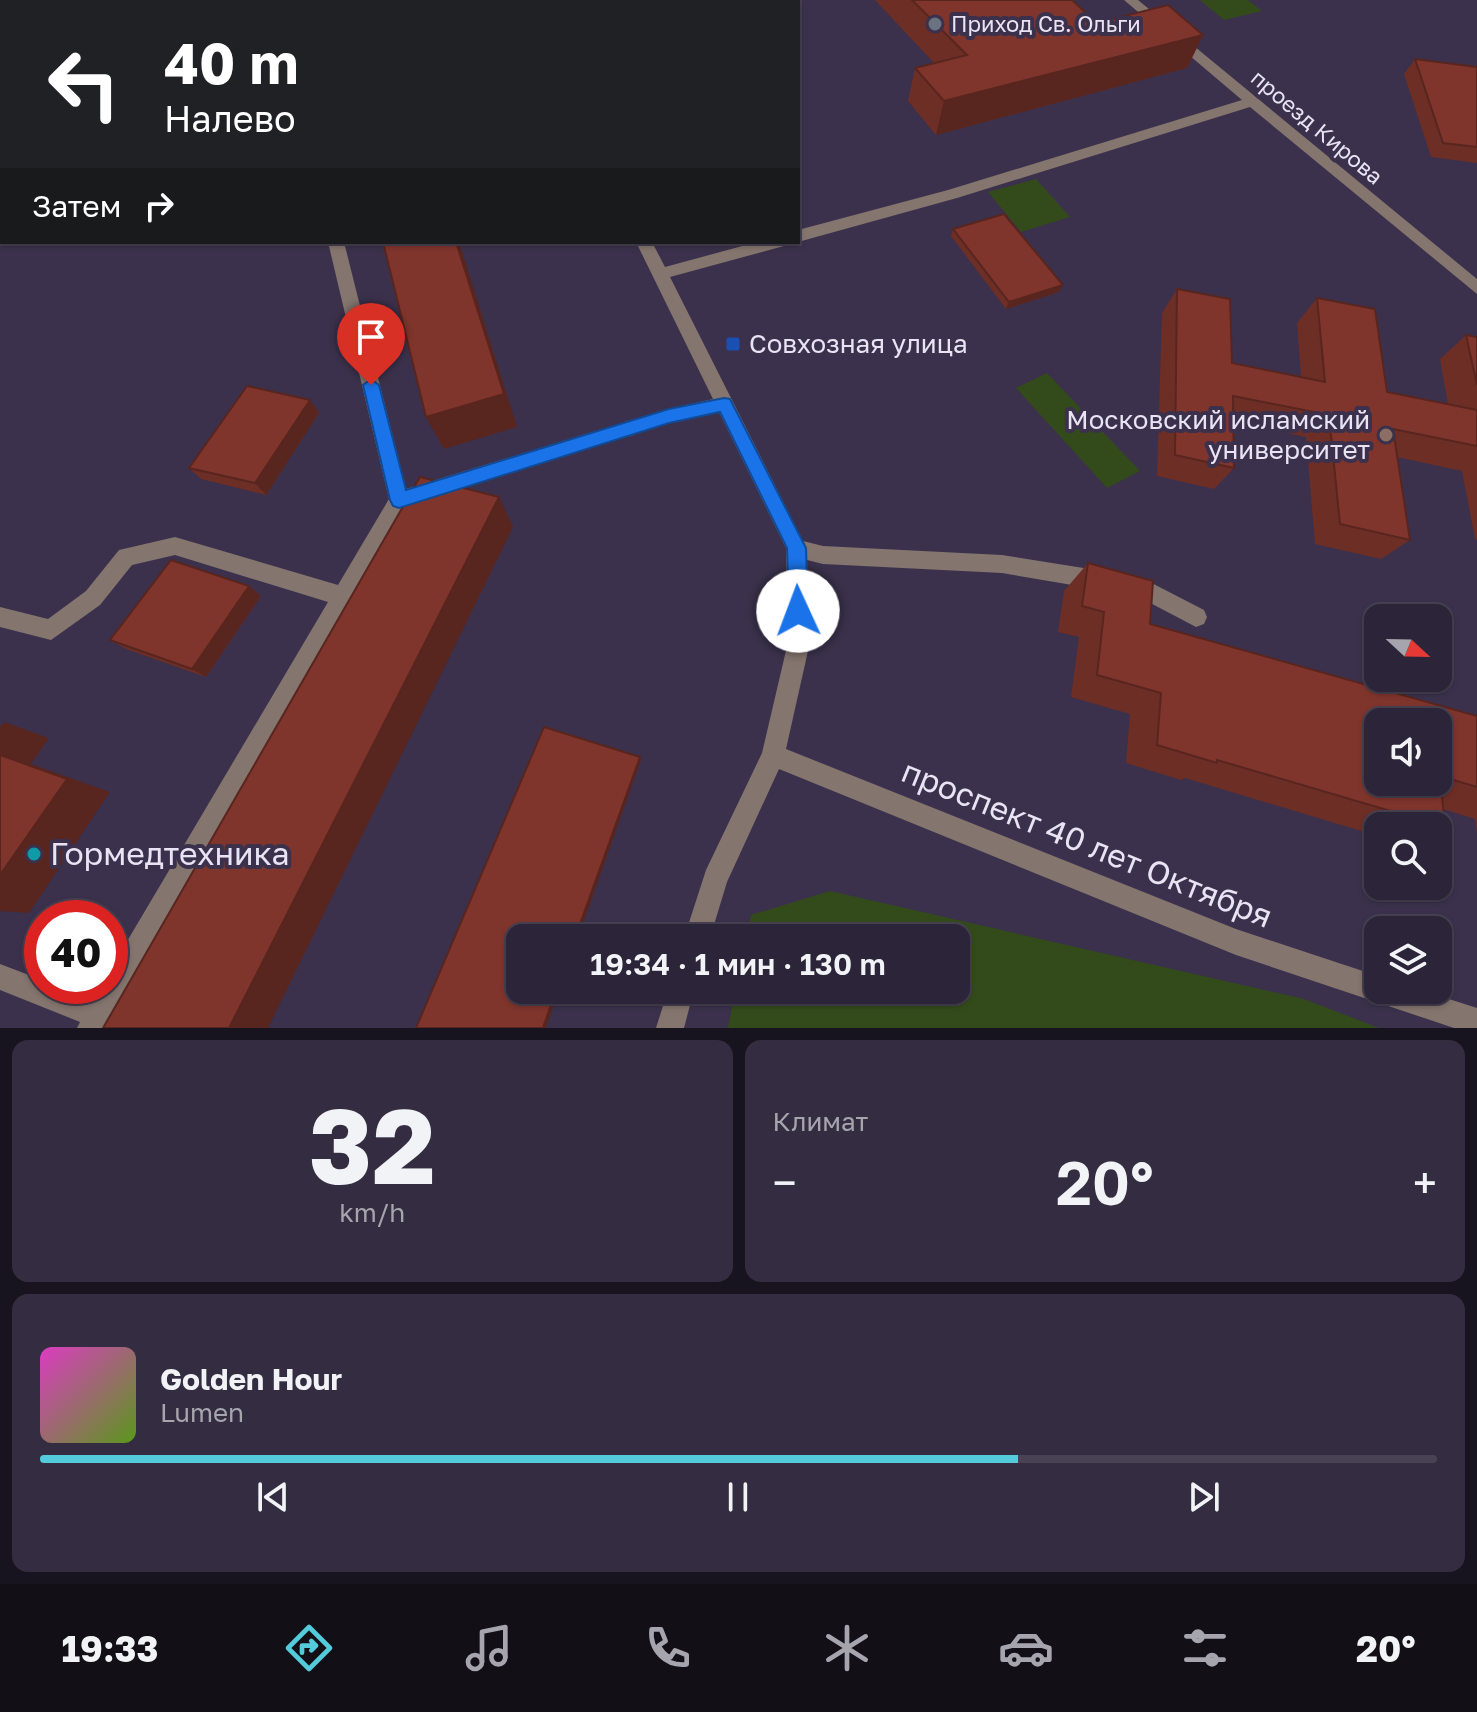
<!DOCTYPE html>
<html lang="ru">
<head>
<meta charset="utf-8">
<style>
	body { margin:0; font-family:"Golos Text",sans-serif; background:#342d41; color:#f1f3f6; height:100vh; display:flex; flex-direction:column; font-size:30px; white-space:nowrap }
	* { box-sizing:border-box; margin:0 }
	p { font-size:26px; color:#a6a5ae }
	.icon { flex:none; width:44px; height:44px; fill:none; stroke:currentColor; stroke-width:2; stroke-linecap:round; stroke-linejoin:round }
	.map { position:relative; height:1028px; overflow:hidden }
	.side { display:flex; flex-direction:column; gap:12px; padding:12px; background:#18141f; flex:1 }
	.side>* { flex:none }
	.top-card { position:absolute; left:0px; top:0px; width:800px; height:244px; box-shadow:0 2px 6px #0004,0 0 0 2px #484253; background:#202124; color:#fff; overflow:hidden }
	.needle { width:52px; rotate:112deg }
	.tools { position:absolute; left:1364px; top:604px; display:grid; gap:16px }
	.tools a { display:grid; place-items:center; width:88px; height:88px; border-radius:16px; background:#2c2539; box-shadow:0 2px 6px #0004,0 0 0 2px #484253; font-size:40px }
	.speed { position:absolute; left:24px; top:900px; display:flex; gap:16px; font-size:40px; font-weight:700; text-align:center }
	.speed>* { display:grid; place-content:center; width:104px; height:104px; border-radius:50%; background:#2c2539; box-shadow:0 2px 6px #0004,0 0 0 2px #484253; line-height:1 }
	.speed .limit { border:12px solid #d22; background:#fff; color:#111 }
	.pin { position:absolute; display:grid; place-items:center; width:68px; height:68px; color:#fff; margin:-82px -34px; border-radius:50% 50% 50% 0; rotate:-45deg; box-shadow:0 0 8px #0007 }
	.pin .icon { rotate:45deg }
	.me { position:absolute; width:88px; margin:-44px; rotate:358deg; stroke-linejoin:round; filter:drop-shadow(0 0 6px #0008) }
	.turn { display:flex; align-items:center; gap:28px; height:168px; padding:0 32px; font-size:36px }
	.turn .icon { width:104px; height:104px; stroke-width:2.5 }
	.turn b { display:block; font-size:56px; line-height:68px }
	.then { display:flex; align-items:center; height:76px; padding:0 32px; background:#0003; gap:16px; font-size:30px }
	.big { font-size:60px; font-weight:600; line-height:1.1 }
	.side .card { flex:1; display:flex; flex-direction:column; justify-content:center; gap:12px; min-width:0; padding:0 28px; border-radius:16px; background:#342d41 }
	.side .dial { align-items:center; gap:0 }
	.dial b { font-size:104px; line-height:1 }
	.song { display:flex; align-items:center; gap:24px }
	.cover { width:96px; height:96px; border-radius:12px; background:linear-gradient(135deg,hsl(310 70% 55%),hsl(90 70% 35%)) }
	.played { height:8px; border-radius:4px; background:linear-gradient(90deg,#53cbdb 70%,#484253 70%) }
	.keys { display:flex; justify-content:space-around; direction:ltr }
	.heat { display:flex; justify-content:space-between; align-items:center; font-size:44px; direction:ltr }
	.side .tiles { flex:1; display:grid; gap:12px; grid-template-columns:1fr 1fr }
	.card:last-child { grid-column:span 2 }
	.trip { position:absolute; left:506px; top:924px; width:464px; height:80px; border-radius:16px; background:#2c2539; box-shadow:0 2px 6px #0004,0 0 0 2px #484253; font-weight:600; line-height:80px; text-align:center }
	.dock { display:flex; height:128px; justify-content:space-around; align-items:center; background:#120f17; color:#a6a5ae }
	.dock .icon { width:56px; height:56px }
	.dock .on { color:#53cbdb }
	.dock b { font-size:36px; color:#f1f3f6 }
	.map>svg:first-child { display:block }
</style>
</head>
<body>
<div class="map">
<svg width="1477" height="1028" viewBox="0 0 1477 1028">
	<rect width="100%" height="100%" fill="#3b314c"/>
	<g fill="#334b1b">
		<polygon points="1248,0 1262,11 1224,20 1200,0"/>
		<polygon points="1036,179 1070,217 1021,232 988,192"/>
		<polygon points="1047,373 1140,471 1107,488 1016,388"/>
		<polygon points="830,891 1304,999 1379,1028 728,1028 735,990 956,990 956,938 746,938 751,915"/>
	</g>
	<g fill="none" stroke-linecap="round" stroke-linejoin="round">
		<g fill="#84756e" fill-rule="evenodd">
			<polygon points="521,0 533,0 534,2 522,2"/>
			<polygon points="1124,0 1138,0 1477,279 1477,294 1250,107 957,198 798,242 798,230 948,190 1242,100"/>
			<polygon points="0,16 2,17 2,25 0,24"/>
			<polygon points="328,242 344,242 406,489 669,409 713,399 636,242 652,242 665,267 757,242 786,242 784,246 670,277 803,541 823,546 1002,555 1140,577 1204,610 1207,617 1204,624 1196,627 1137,596 1002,573 823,564 807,560 810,642 786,749 1236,929 1378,976 1378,990 1421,990 1477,1008 1477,1028 1454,1028 1236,955 779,769 727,882 710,938 684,938 706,870 762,753 788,642 786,548 719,412 669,423 406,506 106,1028 77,1028 80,1022 0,990 0,964 42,980 42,986 58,986 93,999 100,986 110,986 110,970 328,602 175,555 132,565 100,605 51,640 0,627 0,607 48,619 86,591 119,550 175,537 338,585 389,499"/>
			<polygon points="668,990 694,990 684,1028 656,1028"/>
		</g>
	</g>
	<g fill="#6d2e26">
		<polygon points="611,0 694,0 696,2 612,2"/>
		<polygon points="875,0 1072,0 1097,23 1203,35 1187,68 936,135 908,101 915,68 934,63"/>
		<polygon points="1415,59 1477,67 1477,163 1431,157 1404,74"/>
		<polygon points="953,229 1059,292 1006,309 951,236"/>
		<polygon points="1177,289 1232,363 1301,377 1297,323 1317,298 1387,392 1448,404 1440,359 1466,335 1477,337 1477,540 1475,539 1462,471 1397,457 1410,540 1381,559 1315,544 1306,437 1233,422 1234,468 1214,489 1157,476 1162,313"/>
		<polygon points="310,400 319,413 266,495 201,479 189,468"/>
		<polygon points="1088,563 1150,624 1477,716 1477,833 1475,819 1443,809 1445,827 1438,829 1438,826 1378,826 1378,836 1185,778 1181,780 1126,763 1130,714 1071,697 1079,637 1058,632 1064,591"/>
		<polygon points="249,586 261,596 206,677 126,649 110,640"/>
	</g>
	<g fill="#59251f">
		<polygon points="240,0 256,0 257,2 238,2"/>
		<polygon points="1203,35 1187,68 936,135 944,101"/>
		<polygon points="456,242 459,242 517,427 444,449 426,417"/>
		<polygon points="1063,285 1059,292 1006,309 1009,302"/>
		<polygon points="310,400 319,413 266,495 255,483"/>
		<polygon points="499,497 513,527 268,1028 229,1028"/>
		<polygon points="249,586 261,596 206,677 192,669"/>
		<polygon points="4,722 49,738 31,764 110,792 29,913 0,911 0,727"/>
		<polygon points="640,757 641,760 578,938 575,938"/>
		<polygon points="556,990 559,990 546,1028 543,1028"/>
	</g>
	<g fill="#7f352c" stroke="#59251f" stroke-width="2" fill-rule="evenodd">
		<polygon points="94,0 240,0 238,2 92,2"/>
		<polygon points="630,0 694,0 696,2 631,2"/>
		<polygon points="912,0 1072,0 1097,23 1168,5 1203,35 944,101 915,68 967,55"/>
		<polygon points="1415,59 1477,67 1477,147 1443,143"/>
		<polygon points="1004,214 1063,285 1009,302 953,229"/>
		<polygon points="383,242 456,242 504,394 426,417"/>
		<polygon points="1177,289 1230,299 1232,363 1325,382 1317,298 1375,309 1387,392 1477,410 1477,446 1393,429 1410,540 1340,524 1329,415 1233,396 1234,468 1175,455"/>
		<polygon points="1466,335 1477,337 1477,385"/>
		<polygon points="247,386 310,400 255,483 189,468"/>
		<polygon points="420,477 499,497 229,1028 103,1028"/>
		<polygon points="171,560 249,586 192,669 110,640"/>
		<path d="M 1088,563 L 1153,581 L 1150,624 L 1477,716 L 1477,787 L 1440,776 L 1445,827 L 1217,760 L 1217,763 L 1157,745 L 1161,693 L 1097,675 L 1104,612 L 1082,606 ZM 1378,722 L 1438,722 L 1438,782 L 1378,782 Z"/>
		<polygon points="544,727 640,757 575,938 520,938 520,990 556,990 543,1028 416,1028"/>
		<polygon points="0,755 67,779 0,875"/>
	</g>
	<polygon fill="#1a73e8" stroke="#114b97" stroke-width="2" points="371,379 379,385 406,490 669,409 724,398 730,399 806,548 808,611 805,617 798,620 792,617 789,611 787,548 720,412 669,423 399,508 393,506 390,500 363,385"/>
	<circle fill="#6b7280" stroke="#3b314c" stroke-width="3" cx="935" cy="24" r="8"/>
	<rect fill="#1a4fb4" stroke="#3b314c" stroke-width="3" x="725" y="336" width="16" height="16" rx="4"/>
	<circle fill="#8d6e63" stroke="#3b314c" stroke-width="3" cx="1386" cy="435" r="8"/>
	<circle fill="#0f9aa8" stroke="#3b314c" stroke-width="3" cx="34" cy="854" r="8"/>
	<g text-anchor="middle" stroke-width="8" stroke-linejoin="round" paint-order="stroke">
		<g font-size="22" fill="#e9e3f4" stroke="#3b314c" text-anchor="start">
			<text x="951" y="32">Приход Св. Ольги</text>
		</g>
		<g font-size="22" fill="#e9e3f4" stroke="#3b314c">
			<text transform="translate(1317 127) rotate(40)" y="8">проезд Кирова</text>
		</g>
		<g font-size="26" fill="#e9e3f4" stroke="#3b314c" text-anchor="start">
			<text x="749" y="353">Совхозная улица</text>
			<text x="1370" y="429" text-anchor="end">Московский исламский<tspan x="1370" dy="30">университет</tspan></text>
		</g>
		<g font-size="32" fill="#e9e3f4" stroke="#3b314c">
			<text transform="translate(1087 844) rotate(22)" y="11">проспект 40 лет Октября</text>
		</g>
		<g font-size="32" fill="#e9e3f4" stroke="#3b314c" text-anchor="start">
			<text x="50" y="865">Гормедтехника</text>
		</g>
	</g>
</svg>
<div class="tools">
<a><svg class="needle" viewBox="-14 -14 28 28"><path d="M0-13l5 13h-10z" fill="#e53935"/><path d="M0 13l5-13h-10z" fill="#a6a5ae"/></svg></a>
<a><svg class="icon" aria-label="sound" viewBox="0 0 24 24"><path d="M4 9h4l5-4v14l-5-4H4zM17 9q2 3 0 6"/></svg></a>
<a><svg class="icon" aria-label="search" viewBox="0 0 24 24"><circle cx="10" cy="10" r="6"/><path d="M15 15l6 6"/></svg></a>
<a><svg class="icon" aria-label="layers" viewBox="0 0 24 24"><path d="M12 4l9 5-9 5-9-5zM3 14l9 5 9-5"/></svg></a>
</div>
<div class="speed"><div class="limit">40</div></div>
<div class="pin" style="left:371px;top:385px;background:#d93025"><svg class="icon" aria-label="arrive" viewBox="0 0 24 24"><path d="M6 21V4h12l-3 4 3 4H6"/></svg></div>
<svg class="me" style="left:798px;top:611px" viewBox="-20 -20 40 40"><circle r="19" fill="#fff"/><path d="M0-13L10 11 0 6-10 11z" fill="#1a73e8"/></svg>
<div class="trip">19:34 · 1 мин · 130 m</div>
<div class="top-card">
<div class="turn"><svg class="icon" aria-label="left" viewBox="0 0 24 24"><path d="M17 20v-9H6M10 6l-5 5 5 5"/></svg><div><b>40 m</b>Налево</div></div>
<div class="then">Затем<svg class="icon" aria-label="right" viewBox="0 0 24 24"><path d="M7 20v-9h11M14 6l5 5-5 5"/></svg></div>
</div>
</div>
<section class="side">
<div class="tiles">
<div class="card dial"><b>32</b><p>km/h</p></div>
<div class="card"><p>Климат</p>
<div class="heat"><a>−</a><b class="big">20°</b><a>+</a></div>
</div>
<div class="card">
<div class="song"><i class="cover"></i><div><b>Golden Hour</b><p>Lumen</p></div></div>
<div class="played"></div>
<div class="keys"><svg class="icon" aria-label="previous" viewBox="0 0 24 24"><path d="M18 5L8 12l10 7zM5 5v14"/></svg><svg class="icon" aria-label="pause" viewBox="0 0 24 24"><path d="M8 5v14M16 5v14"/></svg><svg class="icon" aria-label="next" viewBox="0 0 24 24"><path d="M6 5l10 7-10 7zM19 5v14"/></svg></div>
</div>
</div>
</section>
<nav class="dock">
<b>19:33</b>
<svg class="icon on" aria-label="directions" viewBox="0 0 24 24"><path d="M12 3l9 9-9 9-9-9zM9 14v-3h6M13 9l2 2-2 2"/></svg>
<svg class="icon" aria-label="music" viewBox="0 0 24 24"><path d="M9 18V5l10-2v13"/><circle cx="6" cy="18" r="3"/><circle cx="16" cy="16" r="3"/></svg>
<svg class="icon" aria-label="phone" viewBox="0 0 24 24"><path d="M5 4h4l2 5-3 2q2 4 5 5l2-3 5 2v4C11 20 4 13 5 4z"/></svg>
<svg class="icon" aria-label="climate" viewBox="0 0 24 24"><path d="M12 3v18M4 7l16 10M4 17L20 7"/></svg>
<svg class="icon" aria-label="car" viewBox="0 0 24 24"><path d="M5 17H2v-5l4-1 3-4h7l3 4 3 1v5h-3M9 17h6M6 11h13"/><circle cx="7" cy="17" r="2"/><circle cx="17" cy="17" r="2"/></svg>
<svg class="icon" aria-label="filters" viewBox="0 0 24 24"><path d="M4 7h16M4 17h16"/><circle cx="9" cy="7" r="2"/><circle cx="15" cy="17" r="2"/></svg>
<b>20°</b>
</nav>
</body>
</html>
